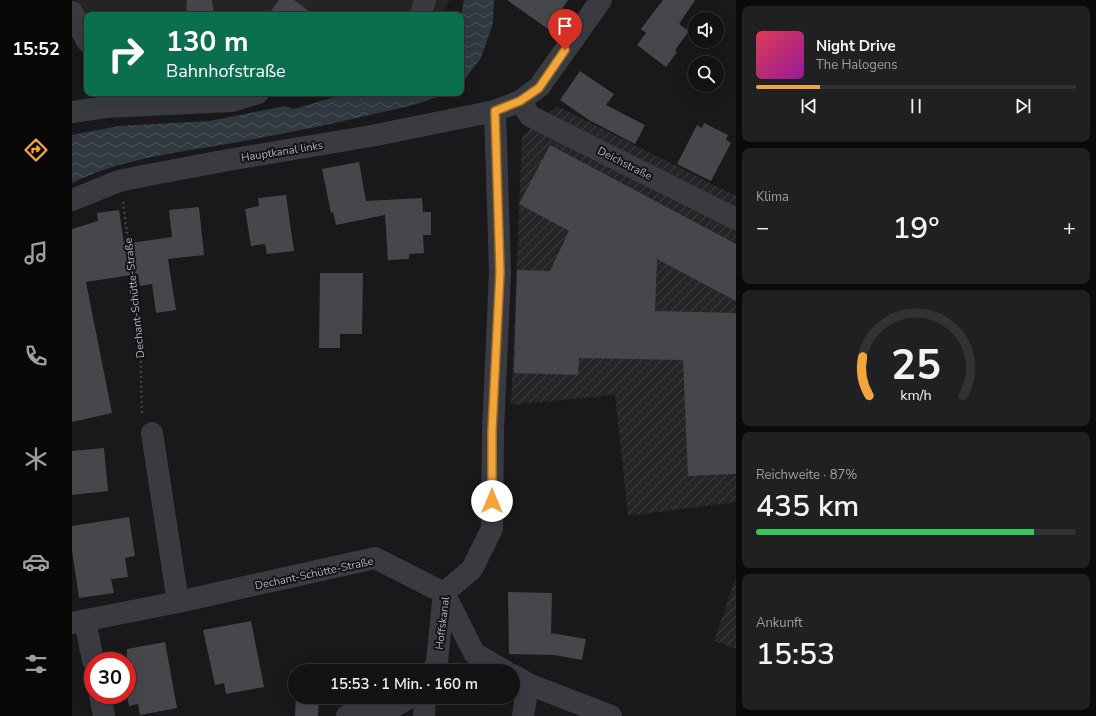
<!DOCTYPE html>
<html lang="de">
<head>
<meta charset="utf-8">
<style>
	body { margin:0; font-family:"Nunito Sans",sans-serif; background:#202022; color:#f1f3f6; height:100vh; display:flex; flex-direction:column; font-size:15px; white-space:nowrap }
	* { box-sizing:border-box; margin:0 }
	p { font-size:13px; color:#9d9ea0 }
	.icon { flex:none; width:22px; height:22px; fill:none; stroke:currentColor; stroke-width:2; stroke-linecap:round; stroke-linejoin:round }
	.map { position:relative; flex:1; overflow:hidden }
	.details { display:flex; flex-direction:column; gap:6px; padding:6px; background:#0a0a0b; width:360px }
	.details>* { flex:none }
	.top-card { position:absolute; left:12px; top:12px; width:380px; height:84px; border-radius:8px; box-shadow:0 4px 16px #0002,0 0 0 1px #323234; background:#0b6e4f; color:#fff; overflow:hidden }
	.tools { position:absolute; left:616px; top:12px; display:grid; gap:8px }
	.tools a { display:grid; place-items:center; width:36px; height:36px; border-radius:50%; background:#131314; box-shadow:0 4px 16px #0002,0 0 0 1px #323234; font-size:20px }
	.speed { position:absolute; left:12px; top:652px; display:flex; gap:8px; font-size:20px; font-weight:700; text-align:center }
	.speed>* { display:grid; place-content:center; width:52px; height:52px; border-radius:50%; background:#131314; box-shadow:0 4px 16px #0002,0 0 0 1px #323234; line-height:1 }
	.speed .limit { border:6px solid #d22; background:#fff; color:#111 }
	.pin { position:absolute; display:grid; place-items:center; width:34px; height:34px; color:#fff; margin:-41px -17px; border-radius:50% 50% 50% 0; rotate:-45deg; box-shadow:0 0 4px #0007 }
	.pin .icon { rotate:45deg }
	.me { position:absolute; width:44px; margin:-22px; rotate:0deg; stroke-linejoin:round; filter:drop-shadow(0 0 3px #0008) }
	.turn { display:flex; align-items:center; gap:14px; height:84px; padding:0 16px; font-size:18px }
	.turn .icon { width:52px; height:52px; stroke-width:2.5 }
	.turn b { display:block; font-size:28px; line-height:34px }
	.big { font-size:30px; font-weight:600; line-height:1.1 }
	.details .widget { flex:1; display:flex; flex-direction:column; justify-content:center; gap:6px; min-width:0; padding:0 14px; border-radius:8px; background:#202022 }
	.details .dial { align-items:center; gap:0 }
	.dial svg { height:104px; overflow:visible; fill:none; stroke:#323234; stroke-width:7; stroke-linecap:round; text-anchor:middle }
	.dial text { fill:#f1f3f6; stroke:none }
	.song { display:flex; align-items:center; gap:12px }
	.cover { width:48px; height:48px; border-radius:6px; background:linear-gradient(135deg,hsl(350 70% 55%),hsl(300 70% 35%)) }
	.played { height:4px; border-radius:2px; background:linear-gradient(90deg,#f1a53b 20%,#323234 20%) }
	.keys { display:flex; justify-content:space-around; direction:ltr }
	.heat { display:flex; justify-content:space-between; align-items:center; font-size:22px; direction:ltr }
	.charge { height:6px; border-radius:3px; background:linear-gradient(90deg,#34c759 87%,#323234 0) }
	.trip { position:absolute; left:216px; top:664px; width:232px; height:40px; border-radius:20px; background:#131314; box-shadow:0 4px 16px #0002,0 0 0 1px #323234; font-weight:600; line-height:40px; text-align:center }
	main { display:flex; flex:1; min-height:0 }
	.menu { display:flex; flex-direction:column; width:72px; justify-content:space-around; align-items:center; background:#080808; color:#9d9ea0 }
	.menu .icon { width:28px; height:28px }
	.menu .selected { color:#f1a53b }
	.menu b { font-size:18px; color:#f1f3f6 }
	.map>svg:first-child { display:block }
</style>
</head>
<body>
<main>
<nav class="menu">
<b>15:52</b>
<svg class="icon selected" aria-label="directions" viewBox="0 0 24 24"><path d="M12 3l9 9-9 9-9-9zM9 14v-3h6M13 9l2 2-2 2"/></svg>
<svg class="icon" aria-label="music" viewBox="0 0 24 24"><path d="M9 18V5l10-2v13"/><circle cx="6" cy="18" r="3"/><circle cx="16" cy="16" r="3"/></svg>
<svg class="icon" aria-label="phone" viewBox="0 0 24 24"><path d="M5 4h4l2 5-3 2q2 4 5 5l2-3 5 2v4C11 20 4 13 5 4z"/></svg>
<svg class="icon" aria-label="climate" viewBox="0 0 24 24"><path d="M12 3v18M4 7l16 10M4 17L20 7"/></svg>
<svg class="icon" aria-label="car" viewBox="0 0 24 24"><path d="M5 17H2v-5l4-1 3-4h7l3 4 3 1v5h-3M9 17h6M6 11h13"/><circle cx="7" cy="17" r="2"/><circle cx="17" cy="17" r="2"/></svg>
<svg class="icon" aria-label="filters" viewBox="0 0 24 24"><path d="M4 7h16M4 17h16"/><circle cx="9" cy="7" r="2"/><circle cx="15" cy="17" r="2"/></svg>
</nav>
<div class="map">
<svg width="664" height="716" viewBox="0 0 664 716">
	<defs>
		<pattern id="industrial-furrows" width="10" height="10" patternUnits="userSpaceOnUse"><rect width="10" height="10" fill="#252528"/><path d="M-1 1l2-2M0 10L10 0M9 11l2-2" fill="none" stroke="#424245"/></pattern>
		<pattern id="water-waves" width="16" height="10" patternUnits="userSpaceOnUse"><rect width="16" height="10" fill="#2f393f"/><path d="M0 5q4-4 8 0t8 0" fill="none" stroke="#4a5359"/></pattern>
	</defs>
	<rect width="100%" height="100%" fill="#19191b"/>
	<polygon fill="#252528" points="4,0 378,0 370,15 15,15 15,18"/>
	<g fill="url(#industrial-furrows)">
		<polygon points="485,106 664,196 664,502 556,516 543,395 439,405 450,136"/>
		<polygon points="664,577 664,649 642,641"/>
	</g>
	<g fill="url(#water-waves)">
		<polygon points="392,0 422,0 421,23 409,58 389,84 389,17"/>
		<path d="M 276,93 L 373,93 C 350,105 323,109 298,115 C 247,127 195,137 143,146 C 95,154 44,161 0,183 L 0,135 L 47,126 L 137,121 L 213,106 L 222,109 Z"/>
	</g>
	<g fill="#46474b">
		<polygon points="115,0 140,0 142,15 114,15"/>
		<polygon points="207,0 222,0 242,15 196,15"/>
		<polygon points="435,0 496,0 476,29"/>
		<polygon points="591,0 623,0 607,24 617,31 603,50 605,52 594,67 565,45 574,33 569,29"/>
		<polygon points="508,71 542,94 534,105 573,125 563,144 517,120 488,100"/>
		<polygon points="632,123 656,135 654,140 659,143 639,181 605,164 625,125 630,128"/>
		<polygon points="478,145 664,244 664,301 585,259 583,311 664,313 664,474 616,476 611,360 507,358 506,375 442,373 445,270 478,271 497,231 447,204"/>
		<polygon points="287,162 294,201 350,198 351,212 359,212 359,235 351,235 352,253 337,254 337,259 316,260 313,215 264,225 261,212 259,213 250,169"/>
		<polygon points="214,195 222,251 195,254 193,244 179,246 173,209 187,206 186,198"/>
		<polygon points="127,207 132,255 96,259 104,310 84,313 80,284 68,286 66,274 14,282 40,413 0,422 0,229 26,221 25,213 47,210 52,244 100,237 97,210"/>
		<polygon points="248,273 291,273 290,334 268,334 268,348 247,348"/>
		<polygon points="32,448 36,491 0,495 0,451"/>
		<polygon points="57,517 63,556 53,558 56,577 39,579 42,593 7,598 0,550 0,526"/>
		<polygon points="436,592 480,593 479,633 514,639 510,660 482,655 437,654"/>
		<polygon points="179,621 192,687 154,694 152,683 143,685 131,630"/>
		<polygon points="93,642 105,708 68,715 66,704 57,706 55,696 55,649"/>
		<polygon points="224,697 247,697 246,716 223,716"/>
	</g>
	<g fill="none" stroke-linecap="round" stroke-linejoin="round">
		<g stroke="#404347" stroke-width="2.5" stroke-dasharray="2 3" stroke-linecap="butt">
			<polyline points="288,93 294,116"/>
			<polyline points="51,202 68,332 70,413 72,415"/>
		</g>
		<g stroke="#3a3b40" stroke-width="22">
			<polyline points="0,12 15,41"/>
			<polyline points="349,15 353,0"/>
			<polyline points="448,101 458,116 664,219"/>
			<polyline points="0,112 34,107 160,101 186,93"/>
			<polyline points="0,200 47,181 71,176 156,160 299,136 423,111 448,101 467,87 529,0"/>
			<polyline points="80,433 106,602"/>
			<polyline points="372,593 402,653 433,671"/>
			<polyline points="13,620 21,661"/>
			<polyline points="0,623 106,602 303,558 372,593"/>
			<polyline points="361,671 365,661 372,593 400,569 420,529 421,431 428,272 423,111"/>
			<polyline points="441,675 456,684 539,716"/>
			<polyline points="28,695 32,716"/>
			<polyline points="275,716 316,710 339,697"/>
			<polyline points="352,716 353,697"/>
			<polyline points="451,716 456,684"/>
		</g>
	</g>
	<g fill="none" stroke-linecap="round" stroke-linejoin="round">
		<g stroke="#9d6b26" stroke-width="10">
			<polyline id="route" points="420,501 420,431 428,272 423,111 448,101 467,88 493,50"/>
		</g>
		<use href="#route" stroke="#f1a53b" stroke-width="7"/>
	</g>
	<g text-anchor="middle" stroke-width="4" stroke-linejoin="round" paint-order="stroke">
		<g font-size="11" fill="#acb1bb" stroke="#141416">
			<text transform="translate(210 151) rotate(-9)" y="4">Hauptkanal links</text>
			<text transform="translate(553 163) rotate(27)" y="4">Deichstraße</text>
			<text transform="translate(62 298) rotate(-96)" y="4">Dechant-Schütte-Straße</text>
			<text transform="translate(242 573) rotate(-12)" y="4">Dechant-Schütte-Straße</text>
			<text transform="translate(370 623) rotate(-83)" y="4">Hoffskanal</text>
		</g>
	</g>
</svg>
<div class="tools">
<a><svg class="icon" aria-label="sound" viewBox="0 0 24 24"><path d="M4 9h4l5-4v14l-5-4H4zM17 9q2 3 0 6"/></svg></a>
<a><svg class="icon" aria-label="search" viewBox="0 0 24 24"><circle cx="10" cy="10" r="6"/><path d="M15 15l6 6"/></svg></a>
</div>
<div class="speed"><div class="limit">30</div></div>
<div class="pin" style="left:493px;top:50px;background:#d93025"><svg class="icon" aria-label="arrive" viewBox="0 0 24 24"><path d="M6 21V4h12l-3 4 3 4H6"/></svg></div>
<svg class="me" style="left:420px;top:501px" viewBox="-20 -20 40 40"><circle r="19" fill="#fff"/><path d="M0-13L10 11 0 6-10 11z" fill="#f1a53b"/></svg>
<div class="trip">15:53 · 1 Min. · 160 m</div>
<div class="top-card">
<div class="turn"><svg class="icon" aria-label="right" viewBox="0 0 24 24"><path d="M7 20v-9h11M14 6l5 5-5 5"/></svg><div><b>130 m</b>Bahnhofstraße</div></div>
</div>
</div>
<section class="details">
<div class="widget">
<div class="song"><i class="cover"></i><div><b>Night Drive</b><p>The Halogens</p></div></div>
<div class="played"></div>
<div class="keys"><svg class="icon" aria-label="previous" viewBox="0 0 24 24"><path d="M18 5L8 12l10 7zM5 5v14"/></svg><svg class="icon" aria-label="pause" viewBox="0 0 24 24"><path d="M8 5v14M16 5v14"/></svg><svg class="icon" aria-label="next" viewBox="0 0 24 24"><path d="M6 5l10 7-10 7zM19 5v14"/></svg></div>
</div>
<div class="widget"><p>Klima</p>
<div class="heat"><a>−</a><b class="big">19°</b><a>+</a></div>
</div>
<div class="widget dial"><svg viewBox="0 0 100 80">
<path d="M14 69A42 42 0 1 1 86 69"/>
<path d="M14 69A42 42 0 0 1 9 39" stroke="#f1a53b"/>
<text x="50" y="56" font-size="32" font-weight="700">25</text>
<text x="50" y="72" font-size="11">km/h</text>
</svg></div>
<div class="widget"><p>Reichweite · 87%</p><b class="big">435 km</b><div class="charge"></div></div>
<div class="widget"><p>Ankunft</p><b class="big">15:53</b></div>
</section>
</main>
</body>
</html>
